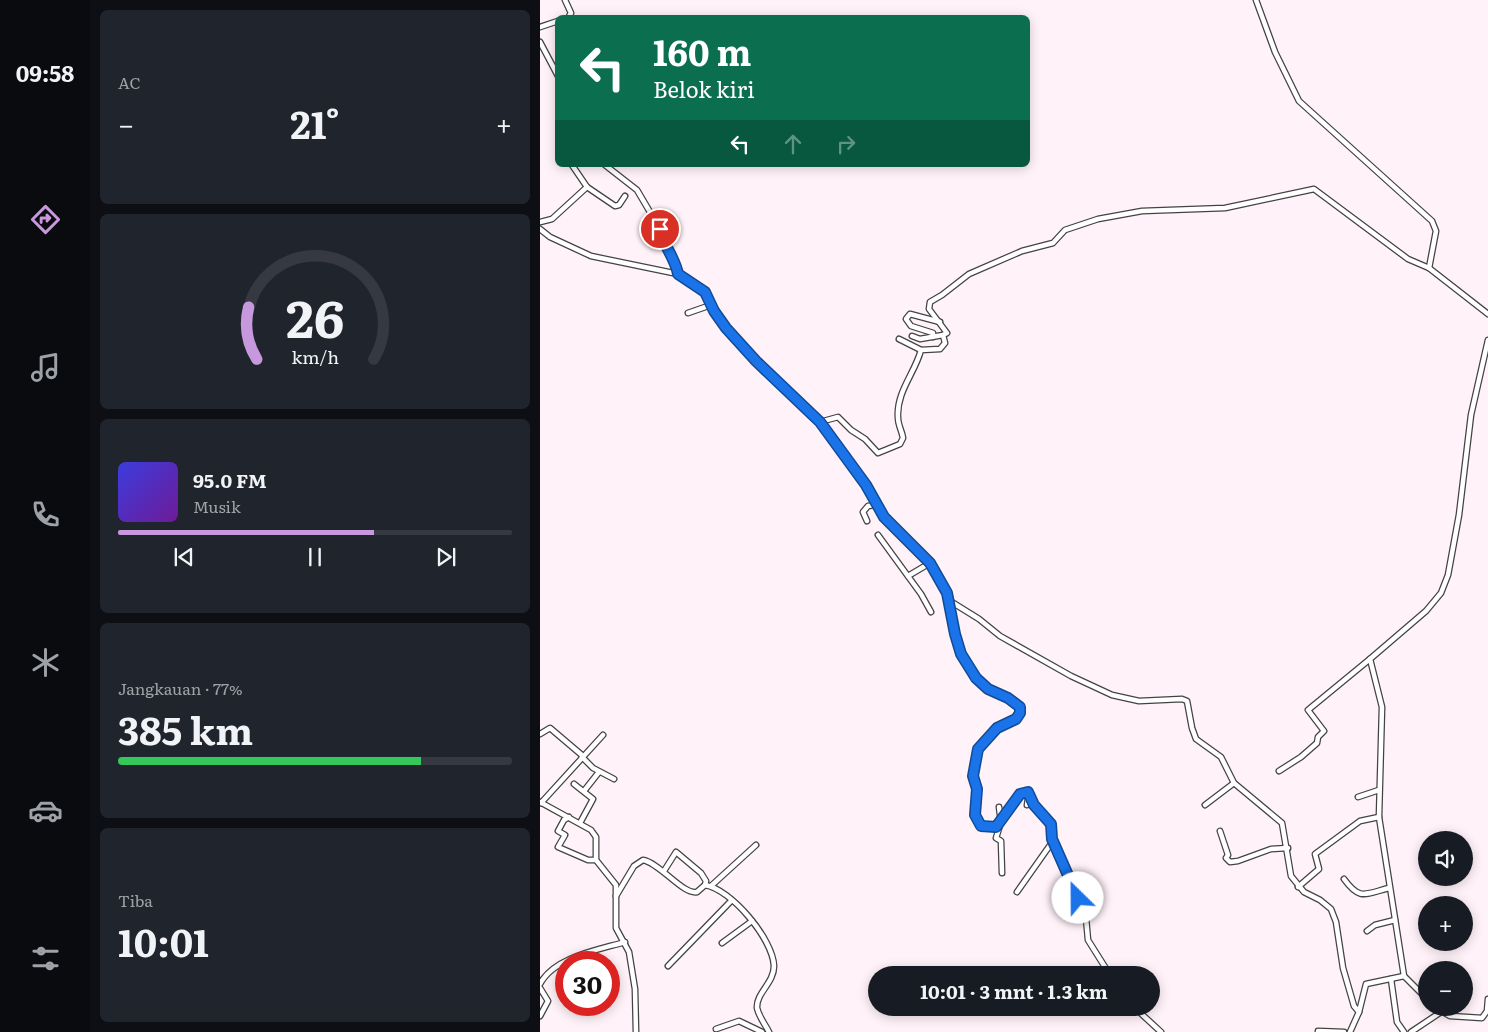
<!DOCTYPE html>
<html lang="id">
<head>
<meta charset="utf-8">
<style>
	body { margin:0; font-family:Literata,serif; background:#20242c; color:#f1f3f6; height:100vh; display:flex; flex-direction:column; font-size:19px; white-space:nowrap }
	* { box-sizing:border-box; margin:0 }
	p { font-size:16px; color:#9ea1a6 }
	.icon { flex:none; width:28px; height:28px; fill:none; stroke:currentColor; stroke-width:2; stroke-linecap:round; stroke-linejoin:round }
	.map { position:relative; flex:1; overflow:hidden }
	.drawer { display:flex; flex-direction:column; gap:10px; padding:10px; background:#0d0f14; width:450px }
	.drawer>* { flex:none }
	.top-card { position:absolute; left:15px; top:15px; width:475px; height:152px; border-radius:8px; box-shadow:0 2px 12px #0003; background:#0b6e4f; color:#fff; overflow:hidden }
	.fabs { position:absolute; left:878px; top:831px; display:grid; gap:10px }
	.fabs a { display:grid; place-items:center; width:55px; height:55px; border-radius:50%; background:#171b24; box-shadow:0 2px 12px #0003; font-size:25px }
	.speed { position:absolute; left:15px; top:951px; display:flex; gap:10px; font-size:25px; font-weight:700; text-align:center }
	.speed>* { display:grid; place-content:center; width:65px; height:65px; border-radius:50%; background:#171b24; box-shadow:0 2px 12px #0003; line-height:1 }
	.speed .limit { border:8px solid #d22; background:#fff; color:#111 }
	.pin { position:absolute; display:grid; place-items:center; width:42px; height:42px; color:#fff; margin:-21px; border:2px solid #fff; border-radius:50%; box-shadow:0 1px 5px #0007 }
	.me { position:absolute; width:55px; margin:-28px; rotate:337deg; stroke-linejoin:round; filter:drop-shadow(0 0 4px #0008) }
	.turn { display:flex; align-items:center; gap:18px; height:105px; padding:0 15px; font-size:22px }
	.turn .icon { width:65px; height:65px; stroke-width:2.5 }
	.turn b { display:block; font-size:35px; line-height:42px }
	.lanes { display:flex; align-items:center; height:48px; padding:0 15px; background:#0003; justify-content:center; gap:25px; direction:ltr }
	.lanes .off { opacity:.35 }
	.big { font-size:38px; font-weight:700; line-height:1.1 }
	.drawer .card { flex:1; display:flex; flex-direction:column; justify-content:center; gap:8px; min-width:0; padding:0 18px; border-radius:8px; background:#20242c }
	.drawer .dial { align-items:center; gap:0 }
	.dial svg { height:130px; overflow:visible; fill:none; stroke:#363941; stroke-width:7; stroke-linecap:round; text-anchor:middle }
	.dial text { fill:#f1f3f6; stroke:none }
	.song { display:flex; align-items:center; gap:15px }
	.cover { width:60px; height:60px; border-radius:8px; background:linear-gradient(135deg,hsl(240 70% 55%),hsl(280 70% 35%)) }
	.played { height:5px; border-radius:2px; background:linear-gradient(90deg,#c798dd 65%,#363941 65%) }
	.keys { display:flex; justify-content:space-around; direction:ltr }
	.heat { display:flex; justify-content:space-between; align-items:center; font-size:28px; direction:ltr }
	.charge { height:8px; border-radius:4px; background:linear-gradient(90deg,#34c759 77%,#363941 0) }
	.trip { position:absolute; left:328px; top:966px; width:292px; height:50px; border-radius:25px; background:#171b24; box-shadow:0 2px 12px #0003; font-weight:700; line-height:50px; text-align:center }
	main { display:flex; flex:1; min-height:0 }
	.tab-bar { display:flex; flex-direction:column; width:90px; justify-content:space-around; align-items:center; background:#090b0e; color:#9ea1a6 }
	.tab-bar .icon { width:35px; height:35px }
	.tab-bar .active { color:#c798dd }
	.tab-bar b { font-size:22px; color:#f1f3f6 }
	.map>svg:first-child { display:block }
</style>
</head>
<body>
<main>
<nav class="tab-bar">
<b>09:58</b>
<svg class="icon active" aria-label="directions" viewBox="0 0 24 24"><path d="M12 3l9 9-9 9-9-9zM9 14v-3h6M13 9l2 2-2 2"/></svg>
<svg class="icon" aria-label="music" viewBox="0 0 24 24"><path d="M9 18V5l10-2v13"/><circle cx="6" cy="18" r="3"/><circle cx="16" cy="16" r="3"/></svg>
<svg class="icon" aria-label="phone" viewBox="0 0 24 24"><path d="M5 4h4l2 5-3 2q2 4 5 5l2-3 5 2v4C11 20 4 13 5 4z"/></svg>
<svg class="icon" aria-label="climate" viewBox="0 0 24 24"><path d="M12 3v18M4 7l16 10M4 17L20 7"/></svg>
<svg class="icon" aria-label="car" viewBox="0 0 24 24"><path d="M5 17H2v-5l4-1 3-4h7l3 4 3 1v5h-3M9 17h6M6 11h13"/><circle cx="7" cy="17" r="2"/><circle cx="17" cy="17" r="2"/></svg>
<svg class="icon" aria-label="filters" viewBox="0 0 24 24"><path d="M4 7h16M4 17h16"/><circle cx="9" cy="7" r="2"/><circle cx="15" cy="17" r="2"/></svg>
</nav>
<section class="drawer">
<div class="card"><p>AC</p>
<div class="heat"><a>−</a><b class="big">21°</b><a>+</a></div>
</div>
<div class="card dial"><svg viewBox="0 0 100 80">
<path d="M14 69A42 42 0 1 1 86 69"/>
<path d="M14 69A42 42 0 0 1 9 37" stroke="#c798dd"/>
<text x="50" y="56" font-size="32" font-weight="700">26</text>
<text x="50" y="72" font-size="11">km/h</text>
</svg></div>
<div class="card">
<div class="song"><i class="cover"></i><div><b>95.0 FM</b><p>Musik</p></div></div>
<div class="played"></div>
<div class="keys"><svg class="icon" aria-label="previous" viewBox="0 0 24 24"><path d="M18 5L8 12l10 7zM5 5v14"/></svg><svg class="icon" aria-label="pause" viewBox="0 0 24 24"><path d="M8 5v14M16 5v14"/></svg><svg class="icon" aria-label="next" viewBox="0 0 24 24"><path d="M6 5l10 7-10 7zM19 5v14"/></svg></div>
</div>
<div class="card"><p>Jangkauan · 77%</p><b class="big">385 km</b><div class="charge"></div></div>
<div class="card"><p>Tiba</p><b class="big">10:01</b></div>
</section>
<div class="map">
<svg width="948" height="1032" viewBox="0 0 948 1032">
	<rect width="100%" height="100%" fill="#fff2f8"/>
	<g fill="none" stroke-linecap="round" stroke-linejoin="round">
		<g stroke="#434343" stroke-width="7">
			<g id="minor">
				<polyline points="25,0 31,13 28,18"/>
				<polyline points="716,0 735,52 759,101 892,221 896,231 889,268 948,314"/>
				<polyline points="0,27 18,21"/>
				<polyline points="0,42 18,76"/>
				<polyline points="32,165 47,187 75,206 79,205 85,196"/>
				<polyline points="65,165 97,190 120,229 120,235"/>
				<polyline points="107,221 133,257 138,274"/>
				<polyline points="0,222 12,219 47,187"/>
				<polyline points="0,229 10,237 51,256 138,274 165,292 174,311 186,328 216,361 280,422 327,485 344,517 390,563 407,593 415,634 421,654 435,678 451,691 468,698 481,709 474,721 457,728 437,749 433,776 437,789 435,819 441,826 450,828 456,827 480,794 488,792 495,805 511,824 512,839 546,918 548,940 570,975"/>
				<polyline points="148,313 171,305"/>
				<polyline points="372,336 380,339 403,335"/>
				<polyline points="393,337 393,333 371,326 366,319 370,314 400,322"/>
				<polyline points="359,339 381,350"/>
				<path d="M 280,422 L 298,417 L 311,430 L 325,439 L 338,453 L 360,444 L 363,438 C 362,431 358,425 358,418 C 356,392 375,373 381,350 L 400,349 L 405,343 L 403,335 L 407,333 L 389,309 L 390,302 L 402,295 L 429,274 L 482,251 L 513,243 L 525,230 L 558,219 L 602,211 L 685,208 L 774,189 L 868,259 L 889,268"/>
				<polyline points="327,521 323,512 328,506 335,505"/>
				<polyline points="338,535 381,594 391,612"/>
				<polyline points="368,576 390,563"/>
				<polyline points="410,601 439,619 460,636 531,676 572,695 599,701 642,699 647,701 652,728 656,739 681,757 694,783 742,823 751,876 764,892 780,900 791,909 796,922 803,968 814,1006 819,1012"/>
				<polyline points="0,734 10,728 43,756"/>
				<polyline points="42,757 53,768 74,779"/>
				<polyline points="739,771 761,757 777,743 778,737 784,731 768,710 830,659"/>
				<polyline points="34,784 53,799 40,823"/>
				<polyline points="44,791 59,772"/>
				<polyline points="818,797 839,790"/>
				<polyline points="0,802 51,830 56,837 56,860 76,885 76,928 89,952 95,989 96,1032"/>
				<polyline points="1,803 63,735"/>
				<polyline points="487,805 489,793"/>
				<polyline points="665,805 694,783"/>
				<polyline points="459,807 461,822 456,838 461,841 462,873"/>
				<polyline points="29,817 24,820 18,831 25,835 18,847 48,860 56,860"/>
				<polyline points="680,831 688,855 686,858 690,862 698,861 731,849 748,848"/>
				<polyline points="124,871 136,852 161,873 166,881 165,885"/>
				<path d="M 804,879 C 820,901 825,894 849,888"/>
				<polyline points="171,886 216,845"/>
				<polyline points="758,887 779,869 775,854 820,821 839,817"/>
				<polyline points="477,892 513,841"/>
				<path d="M 76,896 L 94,866 L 103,860 C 120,863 143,895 157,892 L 165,885 C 191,889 233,939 234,966 C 234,983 216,993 217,1008 C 219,1017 225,1024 229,1032"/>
				<polyline points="827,931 835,925 855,920"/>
				<polyline points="182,943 212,921"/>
				<polyline points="128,966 191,901"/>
				<polyline points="851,979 857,1022 864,1032"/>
				<path d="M 0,984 C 14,957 58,950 85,942"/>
				<polyline points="0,988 8,1001 0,1016"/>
				<polyline points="886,998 864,976 839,817 842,707 830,659 886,611 901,593 908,575 919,515 931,415 948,340"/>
				<polyline points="595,1008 621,1032"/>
				<polyline points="896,1008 910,1016 942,1018 947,1011 948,999"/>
				<polyline points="176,1029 199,1021 222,1032"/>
				<polyline points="778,1031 804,1032"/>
				<polyline points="810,1032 819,1012 826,984 864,976"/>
				<polyline points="871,1032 901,1012"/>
			</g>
		</g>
		<use href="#minor" stroke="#fff" stroke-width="4.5"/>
	</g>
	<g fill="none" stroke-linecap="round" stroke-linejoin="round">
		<g stroke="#114b97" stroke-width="12">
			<path id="route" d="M 120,229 C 122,244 135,257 138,274 L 165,292 L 174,311 L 186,328 L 216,361 L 280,422 L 326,485 L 344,517 L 390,563 L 407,593 L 415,634 L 421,654 L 436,678 L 448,689 L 468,698 L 480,707 L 480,713 L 476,719 L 457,728 L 438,749 L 433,776 L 437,789 L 435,815 L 441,826 L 456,827 L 480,794 L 488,792 L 494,805 L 511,824 L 512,839 L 538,898"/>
		</g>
		<use href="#route" stroke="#1a73e8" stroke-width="9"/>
	</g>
</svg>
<div class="fabs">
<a><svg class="icon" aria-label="sound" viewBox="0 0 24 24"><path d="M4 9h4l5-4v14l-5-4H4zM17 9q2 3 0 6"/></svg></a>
<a>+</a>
<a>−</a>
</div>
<div class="speed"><div class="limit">30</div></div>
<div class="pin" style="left:120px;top:229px;background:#d93025"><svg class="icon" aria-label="arrive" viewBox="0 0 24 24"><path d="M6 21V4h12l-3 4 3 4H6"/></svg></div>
<svg class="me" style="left:538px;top:898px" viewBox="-20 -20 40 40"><circle r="19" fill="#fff"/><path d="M0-13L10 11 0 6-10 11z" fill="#1a73e8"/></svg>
<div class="trip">10:01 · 3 mnt · 1.3 km</div>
<div class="top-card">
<div class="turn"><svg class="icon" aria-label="left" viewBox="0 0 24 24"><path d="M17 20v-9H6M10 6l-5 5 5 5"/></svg><div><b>160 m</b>Belok kiri</div></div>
<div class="lanes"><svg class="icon" aria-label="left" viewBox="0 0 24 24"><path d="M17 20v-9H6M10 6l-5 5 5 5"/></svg><svg class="icon off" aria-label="ahead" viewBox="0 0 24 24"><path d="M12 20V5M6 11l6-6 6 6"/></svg><svg class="icon off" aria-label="right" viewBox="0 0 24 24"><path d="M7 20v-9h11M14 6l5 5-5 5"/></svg></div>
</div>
</div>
</main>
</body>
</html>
